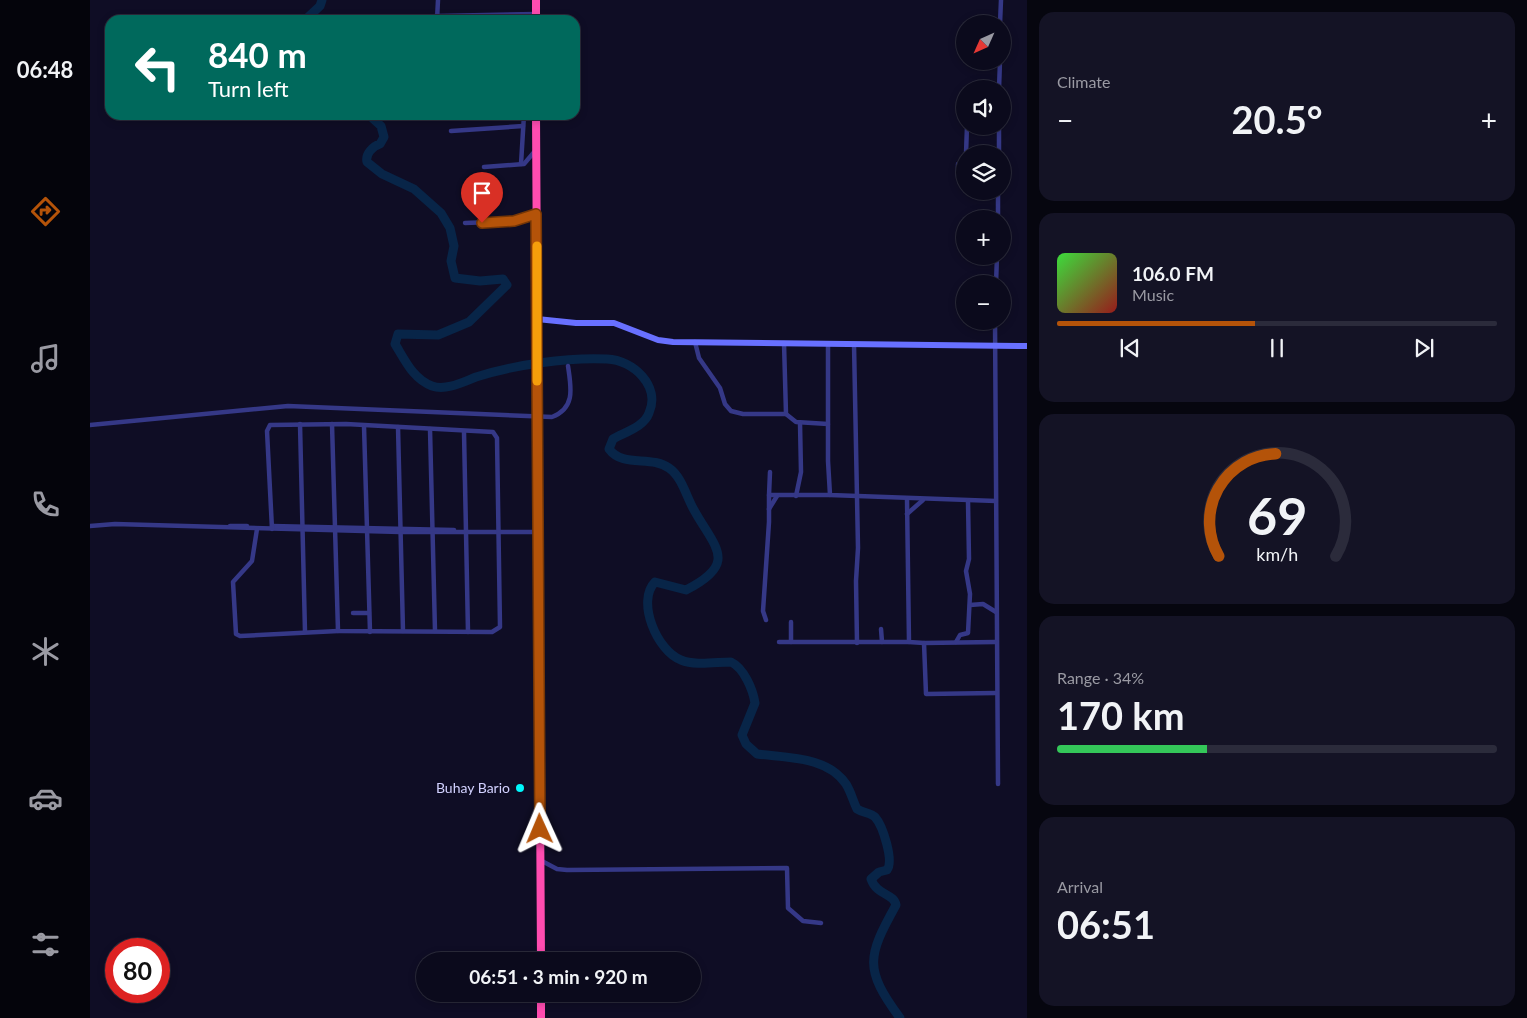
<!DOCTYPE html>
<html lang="en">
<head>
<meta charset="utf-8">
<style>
	body { margin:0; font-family:Lato,sans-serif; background:#141325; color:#f1f3f6; height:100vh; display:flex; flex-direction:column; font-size:19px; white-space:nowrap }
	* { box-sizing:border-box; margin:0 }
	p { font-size:16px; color:#9a9aa3 }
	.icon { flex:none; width:28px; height:28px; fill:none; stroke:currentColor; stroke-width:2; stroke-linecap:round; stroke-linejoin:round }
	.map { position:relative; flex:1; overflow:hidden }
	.side { display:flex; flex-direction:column; gap:12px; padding:12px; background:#06060f; width:500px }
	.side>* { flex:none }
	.guide { position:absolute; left:15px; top:15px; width:475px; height:105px; border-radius:15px; box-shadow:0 2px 8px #0003,0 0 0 1px #2b2b3b; background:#00695c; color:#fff; overflow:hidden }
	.needle { width:32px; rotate:225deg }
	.fabs { position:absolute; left:866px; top:15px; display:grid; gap:10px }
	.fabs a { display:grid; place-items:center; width:55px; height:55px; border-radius:50%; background:#0b0a1c; box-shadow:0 2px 8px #0003,0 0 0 1px #2b2b3b; font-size:25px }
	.speed { position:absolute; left:15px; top:938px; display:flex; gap:10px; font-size:25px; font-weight:700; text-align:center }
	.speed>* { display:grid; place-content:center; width:65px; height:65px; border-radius:50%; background:#0b0a1c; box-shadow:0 2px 8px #0003,0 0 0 1px #2b2b3b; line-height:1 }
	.speed .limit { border:8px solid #d22; background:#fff; color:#111 }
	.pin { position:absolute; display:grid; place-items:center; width:42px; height:42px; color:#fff; margin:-51px -21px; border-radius:50% 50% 50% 0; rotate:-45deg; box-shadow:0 0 5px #0007 }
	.pin .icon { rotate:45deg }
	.me { position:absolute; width:55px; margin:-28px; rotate:359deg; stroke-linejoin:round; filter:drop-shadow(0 0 4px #0008) }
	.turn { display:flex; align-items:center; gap:18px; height:105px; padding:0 20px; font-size:22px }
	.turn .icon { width:65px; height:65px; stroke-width:2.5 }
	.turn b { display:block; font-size:35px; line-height:42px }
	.big { font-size:38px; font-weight:700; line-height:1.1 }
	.side .card { flex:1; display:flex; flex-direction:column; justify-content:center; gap:8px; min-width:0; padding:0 18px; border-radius:15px; background:#141325 }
	.side .dial { align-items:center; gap:0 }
	.dial svg { height:130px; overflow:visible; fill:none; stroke:#2b2b3b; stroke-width:7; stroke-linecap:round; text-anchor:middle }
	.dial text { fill:#f1f3f6; stroke:none }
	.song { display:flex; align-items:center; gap:15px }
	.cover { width:60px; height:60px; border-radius:8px; background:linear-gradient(135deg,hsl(120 70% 55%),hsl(0 70% 35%)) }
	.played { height:5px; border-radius:2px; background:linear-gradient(90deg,#b45309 45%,#2b2b3b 45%) }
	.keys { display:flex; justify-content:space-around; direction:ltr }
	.heat { display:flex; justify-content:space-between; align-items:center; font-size:28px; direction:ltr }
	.charge { height:8px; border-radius:4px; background:linear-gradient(90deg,#34c759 34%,#2b2b3b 0) }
	.trip { position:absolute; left:326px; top:952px; width:285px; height:50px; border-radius:25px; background:#0b0a1c; box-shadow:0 2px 8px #0003,0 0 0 1px #2b2b3b; font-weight:700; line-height:50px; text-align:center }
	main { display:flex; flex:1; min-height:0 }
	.tabs { display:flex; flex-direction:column; width:90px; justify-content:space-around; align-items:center; background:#04040b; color:#9a9aa3 }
	.tabs .icon { width:35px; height:35px }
	.tabs .on { color:#b45309 }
	.tabs b { font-size:22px; color:#f1f3f6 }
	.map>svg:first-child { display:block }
</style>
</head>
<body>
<main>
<nav class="tabs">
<b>06:48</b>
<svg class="icon on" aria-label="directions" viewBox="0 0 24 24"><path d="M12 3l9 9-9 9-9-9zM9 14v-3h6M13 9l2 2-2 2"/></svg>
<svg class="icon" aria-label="music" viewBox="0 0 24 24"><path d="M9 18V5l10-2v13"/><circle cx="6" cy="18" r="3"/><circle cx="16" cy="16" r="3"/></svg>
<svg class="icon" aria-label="phone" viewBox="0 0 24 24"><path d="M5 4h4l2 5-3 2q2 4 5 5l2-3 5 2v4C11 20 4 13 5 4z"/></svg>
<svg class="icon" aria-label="climate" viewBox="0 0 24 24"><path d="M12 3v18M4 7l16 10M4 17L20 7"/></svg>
<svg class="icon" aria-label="car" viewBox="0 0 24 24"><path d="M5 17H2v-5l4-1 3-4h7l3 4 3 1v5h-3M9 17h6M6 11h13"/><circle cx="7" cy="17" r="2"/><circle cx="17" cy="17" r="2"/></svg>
<svg class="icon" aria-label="filters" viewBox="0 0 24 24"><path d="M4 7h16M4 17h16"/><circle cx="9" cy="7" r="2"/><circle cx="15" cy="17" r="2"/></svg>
</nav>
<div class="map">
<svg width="937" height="1018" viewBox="0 0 937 1018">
	<rect width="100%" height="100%" fill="#0f0d25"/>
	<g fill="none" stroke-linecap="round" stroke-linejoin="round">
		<g stroke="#082548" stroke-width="9">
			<polyline points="215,20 230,6 232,0"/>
			<path d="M 279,115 L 291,126 L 294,137 L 290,144 C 283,146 275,154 277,162 L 292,174 L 324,189 L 351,213 L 360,228 L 364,246 L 361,261 L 365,278 L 390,281 L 413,279 L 417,285 L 379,322 L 348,335 L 308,334 L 305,344 C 315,360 323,379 342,386 C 356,391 373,382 386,377 C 423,365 478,357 517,359 C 543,360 571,386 559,413 C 554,427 535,432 523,439 L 519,449 C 533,468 561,455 579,468 C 592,477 596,496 604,510 C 625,548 649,563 596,590 L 565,582 C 546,601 567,651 591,660 C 605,666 626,662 641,662 C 654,668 663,690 665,703 L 652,735 L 656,744 L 667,754 C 697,758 737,756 756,784 C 761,792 763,801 767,809 C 773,813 781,813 785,817 C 793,826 804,861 797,870 L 789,872 L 781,879 C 787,896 804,893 806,905 C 777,957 774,969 810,1018"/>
		</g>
		<g stroke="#353887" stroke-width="4.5">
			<polyline points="293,20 347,16 446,14"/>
			<polyline points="347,20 348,0"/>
			<polyline points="910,24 911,0"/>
			<polyline points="909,89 910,61"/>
			<polyline points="361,131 433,126"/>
			<polyline points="876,154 877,126"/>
			<polyline points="909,154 909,126"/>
			<polyline points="431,164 434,115"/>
			<polyline points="875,164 868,164 868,176 875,178"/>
			<polyline points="394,167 434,164 445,151"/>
			<polyline points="875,178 875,162"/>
			<polyline points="908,219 908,191"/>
			<polyline points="375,223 425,221 446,214"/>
			<polyline points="906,284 907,256"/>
			<polyline points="905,321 908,784"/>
			<polyline points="605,342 609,358 630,388 635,404 641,411 653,414 696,414"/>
			<polyline points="694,343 696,414 706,422 738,424"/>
			<polyline points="738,344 738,461 740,495 906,501"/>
			<polyline points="764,344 768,548 766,581 767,643"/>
			<polyline points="210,424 215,632"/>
			<path d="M 0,425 L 198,406 L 462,417 C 486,408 481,387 478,366"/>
			<polyline points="274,426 280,632"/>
			<polyline points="308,427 313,631"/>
			<polyline points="340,429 345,631"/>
			<polyline points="374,432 378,632"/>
			<polyline points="680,472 679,495 740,495"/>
			<polyline points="706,496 711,472 710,423"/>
			<polyline points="817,499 819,642 834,643"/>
			<polyline points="679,509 687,496"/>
			<polyline points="817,514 833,500"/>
			<polyline points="0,526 25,524 310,532 448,532"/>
			<polyline points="140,526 157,526"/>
			<polyline points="182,526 364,530"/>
			<polyline points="167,529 162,561 143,582 146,634 150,636 248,631"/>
			<polyline points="182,529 177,431 180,425 256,424 403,432 407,438 410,627 402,632 248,631 242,424"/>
			<polyline points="880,605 893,604 906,612"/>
			<polyline points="263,613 279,613"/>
			<polyline points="676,620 673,611 679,522 679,495"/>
			<polyline points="701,622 701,642"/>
			<polyline points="791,629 792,642"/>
			<polyline points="689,642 819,642"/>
			<polyline points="866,642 870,635 878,633 880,594 876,571 879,559 878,501"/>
			<polyline points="905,642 834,643 836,694 906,693"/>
			<polyline points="450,860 467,869 477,870 697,868 698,908 713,921 731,923"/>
		</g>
		<polyline stroke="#6870ff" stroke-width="6" points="447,319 486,323 524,323 568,340 583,342 937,346"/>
		<g stroke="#ff4cb0" stroke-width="8">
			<polyline points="446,0 446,20"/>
			<polyline points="446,115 451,961"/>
			<polyline points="451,994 451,1018"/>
		</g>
	</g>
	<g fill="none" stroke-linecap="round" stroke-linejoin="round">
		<g stroke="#753606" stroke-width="12">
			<polyline id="route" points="392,223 424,221 446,214 450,829"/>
		</g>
		<use href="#route" stroke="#b45309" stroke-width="9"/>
		<polyline stroke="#f59e0b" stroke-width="9" points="447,246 447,381"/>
	</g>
	<circle fill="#00f7fc" stroke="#0f0d25" stroke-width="2" cx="430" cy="788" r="5"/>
	<g text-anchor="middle" stroke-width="4.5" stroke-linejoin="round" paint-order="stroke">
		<g font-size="14" fill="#d2d1ff" stroke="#0f0d25" text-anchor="end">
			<text x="420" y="793">Buhay Bario</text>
		</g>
	</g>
</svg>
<div class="fabs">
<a><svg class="needle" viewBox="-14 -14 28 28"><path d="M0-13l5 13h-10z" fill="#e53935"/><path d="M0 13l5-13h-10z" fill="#9a9aa3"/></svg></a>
<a><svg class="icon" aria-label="sound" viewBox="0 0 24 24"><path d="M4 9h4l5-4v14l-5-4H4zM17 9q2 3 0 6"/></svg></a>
<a><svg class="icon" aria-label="layers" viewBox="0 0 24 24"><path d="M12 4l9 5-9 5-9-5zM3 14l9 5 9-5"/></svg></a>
<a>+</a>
<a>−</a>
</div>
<div class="speed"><div class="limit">80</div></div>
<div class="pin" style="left:392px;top:223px;background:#d93025"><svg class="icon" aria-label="arrive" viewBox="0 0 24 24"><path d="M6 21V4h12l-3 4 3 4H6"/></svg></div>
<svg class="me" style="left:450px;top:829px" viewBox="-20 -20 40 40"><path d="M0-17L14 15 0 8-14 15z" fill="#b45309" stroke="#fff" stroke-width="4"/></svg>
<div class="trip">06:51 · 3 min · 920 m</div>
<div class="guide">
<div class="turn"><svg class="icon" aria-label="left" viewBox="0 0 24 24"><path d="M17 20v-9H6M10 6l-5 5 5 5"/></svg><div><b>840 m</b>Turn left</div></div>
</div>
</div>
<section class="side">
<div class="card"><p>Climate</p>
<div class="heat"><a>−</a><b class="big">20.5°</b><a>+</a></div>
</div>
<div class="card">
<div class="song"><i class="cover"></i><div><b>106.0 FM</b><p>Music</p></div></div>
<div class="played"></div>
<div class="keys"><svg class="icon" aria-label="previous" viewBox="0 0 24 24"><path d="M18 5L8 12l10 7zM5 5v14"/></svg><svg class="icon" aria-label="pause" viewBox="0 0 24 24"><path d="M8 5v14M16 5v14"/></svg><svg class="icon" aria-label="next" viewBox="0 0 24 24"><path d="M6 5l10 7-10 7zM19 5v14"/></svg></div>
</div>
<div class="card dial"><svg viewBox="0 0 100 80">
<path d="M14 69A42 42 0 1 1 86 69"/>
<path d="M14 69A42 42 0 0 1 49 6" stroke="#b45309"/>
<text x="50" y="56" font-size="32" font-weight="700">69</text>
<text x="50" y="72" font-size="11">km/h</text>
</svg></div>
<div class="card"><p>Range · 34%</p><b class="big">170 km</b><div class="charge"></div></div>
<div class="card"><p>Arrival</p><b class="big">06:51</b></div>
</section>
</main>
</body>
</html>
